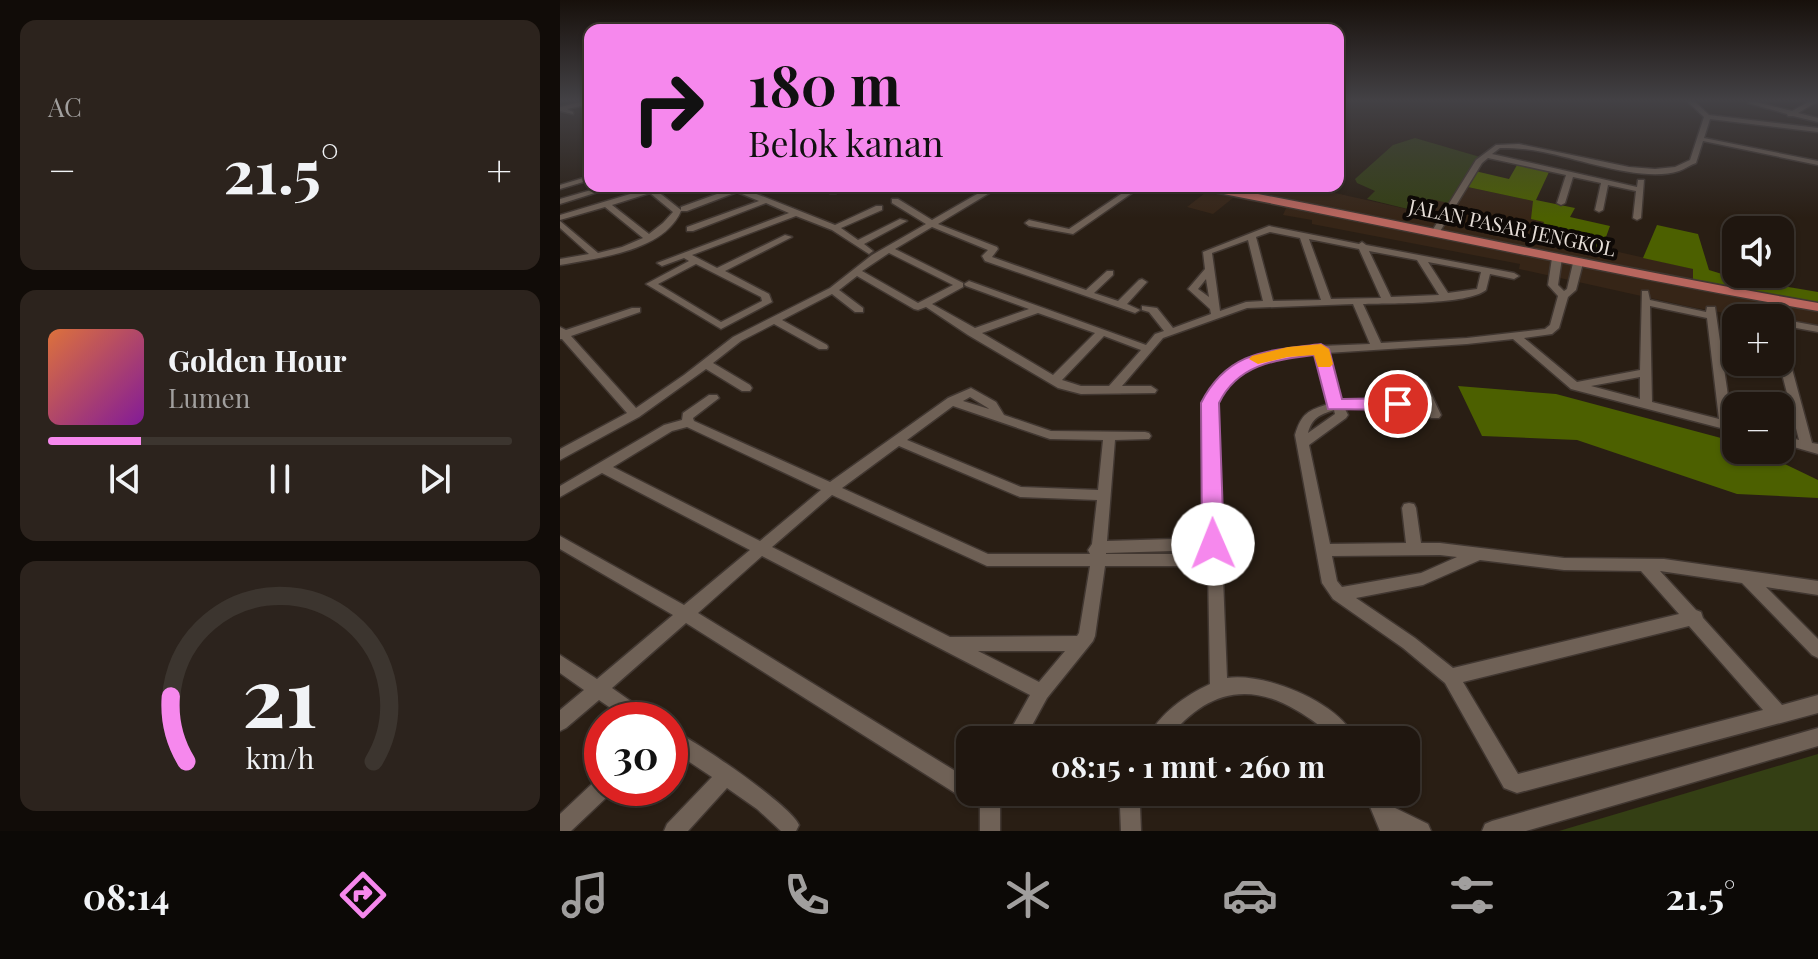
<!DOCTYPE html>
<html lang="id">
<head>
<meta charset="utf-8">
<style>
	body { margin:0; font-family:"Playfair Display",serif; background:#2c231d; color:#f1f3f6; height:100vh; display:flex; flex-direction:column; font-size:30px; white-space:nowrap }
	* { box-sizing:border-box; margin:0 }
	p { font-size:26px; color:#a19f9e }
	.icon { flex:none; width:44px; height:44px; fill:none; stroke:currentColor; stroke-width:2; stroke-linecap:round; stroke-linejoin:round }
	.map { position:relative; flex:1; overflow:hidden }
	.panel { display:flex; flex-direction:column; gap:20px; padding:20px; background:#110c08; width:560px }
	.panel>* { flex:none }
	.guide { position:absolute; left:24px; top:24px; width:760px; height:168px; border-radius:16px; box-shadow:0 2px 6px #0004,0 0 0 2px #3c352f; background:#f688ed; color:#111; overflow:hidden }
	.tools { position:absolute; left:1162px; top:216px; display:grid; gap:16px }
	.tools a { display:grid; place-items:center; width:72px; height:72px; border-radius:16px; background:#1f160f; box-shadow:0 2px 6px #0004,0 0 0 2px #3c352f; font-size:40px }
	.speed { position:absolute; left:24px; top:702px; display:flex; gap:16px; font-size:40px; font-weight:700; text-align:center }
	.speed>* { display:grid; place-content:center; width:104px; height:104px; border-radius:50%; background:#1f160f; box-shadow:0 2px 6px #0004,0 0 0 2px #3c352f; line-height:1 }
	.speed .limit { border:12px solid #d22; background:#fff; color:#111 }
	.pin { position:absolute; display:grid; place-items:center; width:68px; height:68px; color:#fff; margin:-34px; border:4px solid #fff; border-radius:50%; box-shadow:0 2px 8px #0007 }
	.me { position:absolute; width:88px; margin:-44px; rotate:359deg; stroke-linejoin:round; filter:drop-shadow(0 0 6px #0008) }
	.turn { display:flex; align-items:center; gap:28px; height:168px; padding:0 32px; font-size:36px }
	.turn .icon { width:104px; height:104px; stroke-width:2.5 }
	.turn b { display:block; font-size:56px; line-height:68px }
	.big { font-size:60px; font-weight:700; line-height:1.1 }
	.panel .card { flex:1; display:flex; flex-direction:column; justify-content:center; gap:12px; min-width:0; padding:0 28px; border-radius:16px; background:#2c231d }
	.panel .dial { align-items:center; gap:0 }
	.dial svg { height:208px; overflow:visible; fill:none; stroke:#3c352f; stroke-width:7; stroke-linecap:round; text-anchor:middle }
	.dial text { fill:#f1f3f6; stroke:none }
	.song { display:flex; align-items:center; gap:24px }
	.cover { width:96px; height:96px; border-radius:12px; background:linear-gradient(135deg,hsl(20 70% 55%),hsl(290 70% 35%)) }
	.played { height:8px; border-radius:4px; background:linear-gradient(90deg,#f688ed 20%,#3c352f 20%) }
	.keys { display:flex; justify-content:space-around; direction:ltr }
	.heat { display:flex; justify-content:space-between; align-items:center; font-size:44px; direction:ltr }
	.trip { position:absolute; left:396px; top:726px; width:464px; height:80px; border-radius:16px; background:#1f160f; box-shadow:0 2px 6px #0004,0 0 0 2px #3c352f; font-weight:700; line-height:80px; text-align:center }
	.menu { display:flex; height:128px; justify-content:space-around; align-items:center; background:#0c0906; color:#a19f9e }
	.menu .icon { width:56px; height:56px }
	.menu .current { color:#f688ed }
	.menu b { font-size:36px; color:#f1f3f6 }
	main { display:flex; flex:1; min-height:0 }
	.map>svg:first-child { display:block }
</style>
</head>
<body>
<main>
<section class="panel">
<div class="card"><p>AC</p>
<div class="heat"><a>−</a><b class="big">21.5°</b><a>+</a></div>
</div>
<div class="card">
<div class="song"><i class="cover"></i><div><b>Golden Hour</b><p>Lumen</p></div></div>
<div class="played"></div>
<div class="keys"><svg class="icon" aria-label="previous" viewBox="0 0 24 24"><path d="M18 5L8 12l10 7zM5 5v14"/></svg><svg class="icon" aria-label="pause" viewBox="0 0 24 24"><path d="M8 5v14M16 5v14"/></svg><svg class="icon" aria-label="next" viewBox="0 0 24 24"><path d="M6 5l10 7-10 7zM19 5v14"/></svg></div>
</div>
<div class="card dial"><svg viewBox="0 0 100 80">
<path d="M14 69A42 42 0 1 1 86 69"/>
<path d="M14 69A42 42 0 0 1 8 44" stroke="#f688ed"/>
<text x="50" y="56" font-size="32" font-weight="700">21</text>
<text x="50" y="72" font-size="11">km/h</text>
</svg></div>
</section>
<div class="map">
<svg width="1258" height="831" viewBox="0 0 1258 831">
	<rect width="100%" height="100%" fill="#291e14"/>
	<polygon fill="#362517" points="693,186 744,186 860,212 871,199 903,186 973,201 984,222 979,234 1134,269 1133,286 1258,306 1258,330 1220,323 1220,318 1193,318 1131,307 959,269 960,264 752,224 752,220 723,215 726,208 673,198 653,214 627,207 650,189 687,194"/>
	<g fill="#343f14">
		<polygon points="855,138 927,159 892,204 871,199 860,212 807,199 815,191 797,183 795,179 833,145"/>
		<polygon points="1258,754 1258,831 999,831"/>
	</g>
	<g fill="#4c6000">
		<polygon points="957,165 989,172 976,200 1015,208 1010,217 1050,226 1042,248 978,233 984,222 971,219 973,201 903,186 915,171 949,179"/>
		<polygon points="1097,225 1138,234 1149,270 1175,278 1258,292 1258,306 1133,286 1133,269 1083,258"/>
		<polygon points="898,386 996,394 1176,442 1176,450 1196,450 1258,480 1258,498 1177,494 1017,440 922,436"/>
	</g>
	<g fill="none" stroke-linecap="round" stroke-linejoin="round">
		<g stroke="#413731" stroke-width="3">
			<g id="street">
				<polygon points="25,101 30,101 30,104 7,109 13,112 13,114 0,111 0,107"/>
				<path d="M 1127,101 L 1134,101 L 1149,115 L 1258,128 L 1258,132 L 1150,119 L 1144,138 L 1258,161 L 1258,165 L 1143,141 L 1136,163 C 1130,165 1125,169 1119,171 C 1083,183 1020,159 983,152 C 969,149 955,148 940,148 L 932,154 L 1077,187 L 1078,180 L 1084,180 L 1081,218 L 1077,220 L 1073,218 L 1076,191 L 1048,185 L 1043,210 L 1039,212 L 1035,210 L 1041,183 L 1013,177 L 1005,203 L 1001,205 L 997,203 L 1006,175 L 928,158 L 922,163 L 879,233 L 872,231 L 916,160 L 936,145 L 959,144 L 1069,167 L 1095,169 L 1115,167 L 1130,160 L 1144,117 Z"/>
				<polygon points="1192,101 1232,111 1250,101 1258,101 1238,113 1258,118 1258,122 1233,116 1228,116 1227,114 1188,103"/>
				<polygon points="30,176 30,180 0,189 0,185"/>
				<polygon points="45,186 57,186 0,204 0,199"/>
				<path d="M 97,186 L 109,186 L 97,191 L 121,210 L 121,207 L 179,186 L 186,186 L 184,189 L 275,225 L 316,206 L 322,206 L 322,210 L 281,228 L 298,240 L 340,219 L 347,221 L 304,244 L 313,251 L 309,254 L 272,230 L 236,216 L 132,255 L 157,268 L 225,235 L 232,237 L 165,271 L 209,294 L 212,302 L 161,329 L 86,284 L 129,261 L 124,258 L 102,266 L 97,263 L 229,213 L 206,203 L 133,231 L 127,231 L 127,227 L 199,201 L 177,192 L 127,211 L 121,211 C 104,251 39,258 0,265 L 0,259 L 29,254 L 0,228 L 0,221 L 38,253 L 62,247 L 83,238 L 45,207 L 0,220 L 0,215 ZM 90,193 L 113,212 L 103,223 L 89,234 L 52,205 ZM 136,264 L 201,297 L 202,301 L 161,322 L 98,284 Z"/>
				<polygon points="277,186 287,186 276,193 270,193 270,189"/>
				<path d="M 431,186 L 441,186 L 378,224 L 437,247 L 438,249 L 432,257 L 526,290 L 547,271 L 553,271 L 553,275 L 534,293 L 558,301 L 579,280 L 582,279 L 587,282 L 567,304 L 580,310 L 575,313 L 425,261 L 422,256 L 428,250 L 372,227 L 335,249 L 403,283 L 403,287 L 372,304 L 415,328 L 469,309 L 406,286 L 404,284 L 409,281 L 586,345 L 595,334 L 604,331 L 589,312 L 582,310 L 582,306 L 597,308 L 613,328 L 651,314 L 650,309 L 628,289 L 645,269 L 643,252 L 709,226 L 799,244 L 802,242 L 806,245 L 954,273 L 959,276 L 954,279 L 930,274 L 926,290 C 908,305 828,303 803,304 L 821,343 L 907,338 L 985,329 L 990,325 L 998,296 L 988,285 L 992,258 L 997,255 L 1002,258 L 998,285 L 1004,291 L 1007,289 L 1013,263 L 1018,260 L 1021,261 L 1023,263 L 1016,290 L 1008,297 L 999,328 L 992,334 L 964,338 L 1017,382 L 1080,370 L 1082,291 L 1088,291 L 1090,300 L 1146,312 L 1147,307 L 1155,307 L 1172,423 L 1176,424 L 1176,432 L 1011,389 L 953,339 L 907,344 L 767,353 L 780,401 L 815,399 L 862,400 L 854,383 L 860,379 L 866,383 L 881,415 L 879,418 L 871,418 L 866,408 L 815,406 L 785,409 L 788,415 L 786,418 L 749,445 L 770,544 L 846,543 L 842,508 L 844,504 L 849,503 L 854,504 L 856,508 L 861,543 L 880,543 L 1004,558 L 1104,559 L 1258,581 L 1258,595 L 1206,587 L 1258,639 L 1258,658 L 1252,655 L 1182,583 L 1100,571 L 1136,610 L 1141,612 L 1143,618 L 1222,705 L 1258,695 L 1258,713 L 957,793 L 944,788 L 885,683 L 843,648 L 773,599 L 762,583 L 735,435 C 741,414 748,410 769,404 L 757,354 C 716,356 678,364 656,403 L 667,678 C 705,672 781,703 796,740 L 775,740 C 764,728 750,718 736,710 C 684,679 642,695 607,740 L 587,740 C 598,714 626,695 650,684 L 648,566 L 545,566 L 535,636 L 533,641 L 487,698 L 464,740 L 445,740 L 470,695 L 202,556 L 138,613 L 410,780 L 410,792 L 419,792 L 417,798 L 410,801 L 403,798 L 126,623 L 52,688 L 89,714 L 92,720 L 68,720 L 39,700 L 6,728 L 0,731 L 0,710 L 24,690 L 0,673 L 0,655 L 37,679 L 113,615 L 0,549 L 0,536 L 124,605 L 190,550 L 42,473 L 0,497 L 0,486 L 104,425 L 122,420 L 123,413 L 149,395 L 157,395 L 159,398 L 133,418 L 134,421 L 270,482 L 388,398 L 411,388 L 436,402 L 444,415 L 491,431 L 585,432 L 589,433 L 591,436 L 589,439 L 555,440 L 547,541 L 647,538 L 644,403 L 660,379 L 678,365 L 716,351 L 761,346 L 810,344 L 793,304 L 687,308 L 603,338 L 562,386 L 591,386 L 597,390 L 595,393 L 521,394 L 498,388 L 408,335 L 366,307 L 358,310 L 354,309 L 297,276 L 279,290 L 303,308 L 303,312 L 295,312 L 272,294 L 222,320 L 267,345 L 268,347 L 267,349 L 259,349 L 214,324 L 181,341 L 153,363 L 190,385 L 192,388 L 190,391 L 182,391 L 146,369 L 79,417 L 0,460 L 0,449 L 67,413 L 2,339 L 0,339 L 0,327 L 6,330 L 72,308 L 80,308 L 80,312 L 11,336 L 76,408 L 124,375 L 173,337 L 270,288 L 312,255 L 366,224 L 332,203 L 332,199 L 338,199 L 372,220 ZM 710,232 L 740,238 L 761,300 L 713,301 L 696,237 ZM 749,239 L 799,249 L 821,298 L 771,299 ZM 688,240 L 703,301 L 686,302 L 660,311 L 652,253 ZM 809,251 L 857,260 L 879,295 L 831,297 ZM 329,253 L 393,285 L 358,303 L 302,271 ZM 868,262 L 921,272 L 917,289 L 888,293 ZM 646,279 L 649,297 L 638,289 ZM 1090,306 L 1147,318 L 1159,419 L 1092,402 ZM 478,313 L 535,333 L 493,375 L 422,333 ZM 544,336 L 581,350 L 549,386 L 521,386 L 502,380 ZM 1080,377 L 1080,399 L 1031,386 ZM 410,397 L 428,408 L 429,409 L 403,401 ZM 393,406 L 490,439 L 543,440 L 538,490 L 461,487 L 347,440 ZM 774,410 L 775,414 L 748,433 C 752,418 759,415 774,410 ZM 127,427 L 261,490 L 200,541 L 53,467 L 112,431 ZM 339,446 L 460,497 L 537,500 L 532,544 L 528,550 L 530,554 L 428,554 L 282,488 ZM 272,495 L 427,566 L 530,566 L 519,633 L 517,636 L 390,637 L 212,547 ZM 647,550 L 647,554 L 546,554 L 546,553 ZM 880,555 L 897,557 L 861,573 L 782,587 L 777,581 L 772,556 ZM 920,560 L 1004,570 L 1081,571 L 1119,614 L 893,668 L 855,638 L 796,598 L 863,585 ZM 1129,626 L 1203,710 L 958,774 L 903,682 ZM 418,651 L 505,651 L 479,682 Z"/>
				<polygon points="573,186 582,186 513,234 469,226 465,223 469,220 509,229"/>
				<polygon points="1220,319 1258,326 1258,332 1220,325"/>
				<polygon points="1220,340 1225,343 1252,443 1258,444 1258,454 1220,443 1220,435 1239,440 1219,362"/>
				<polygon points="1258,728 1258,746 966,831 922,831 925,824 932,821"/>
				<path d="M 110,729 C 132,738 231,805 239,825 L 236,831 L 221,831 L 197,809 L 167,788 L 128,831 L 104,831 L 107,824 L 152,777 L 110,749 Z"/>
				<polygon points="42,778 42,788 52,788 49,795 11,831 0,831 0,814 35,781"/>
				<polygon points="424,792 444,792 440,803 440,831 420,831 420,803"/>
				<polygon points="564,792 584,792 580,807 581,831 561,831 560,807"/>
				<polygon points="804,792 824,792 829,805 868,824 871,831 820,831"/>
			</g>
		</g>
		<g stroke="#413731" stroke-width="3">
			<path id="primary" d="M 632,186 L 656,186 C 857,224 1057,268 1258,303 L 1258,311 C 1050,275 845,229 638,189 Z"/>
		</g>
		<use href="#street" fill="#6f6156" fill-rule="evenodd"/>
		<use href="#primary" fill="#b8665e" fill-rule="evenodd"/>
	</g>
	<linearGradient id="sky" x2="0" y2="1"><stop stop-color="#17100b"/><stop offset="0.46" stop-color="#434145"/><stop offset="1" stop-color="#434145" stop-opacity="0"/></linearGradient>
	<rect width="1258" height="218" fill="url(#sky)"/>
	<path fill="#f688ed" stroke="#a0589a" stroke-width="2" d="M 761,344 L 769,349 L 782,399 L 838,398 L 847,404 L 838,410 L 768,409 L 754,355 C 715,360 678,364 659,403 L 664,544 L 661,551 L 653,553 L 645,551 L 642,544 L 641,403 C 668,350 708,351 761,344 Z"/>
	<polygon fill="#f59e0b" points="761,344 769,349 773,364 770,367 758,367 754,355 728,357 698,364 689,359 692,356 728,347"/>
	<g text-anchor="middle" stroke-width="8" stroke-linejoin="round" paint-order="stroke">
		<g font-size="20" fill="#e6ded8" stroke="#0e0906">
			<text transform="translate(952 228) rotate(12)" y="7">JALAN PASAR JENGKOL</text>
		</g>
	</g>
</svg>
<div class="tools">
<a><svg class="icon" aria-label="sound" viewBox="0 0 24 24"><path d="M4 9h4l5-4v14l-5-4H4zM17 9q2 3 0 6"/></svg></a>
<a>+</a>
<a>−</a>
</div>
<div class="speed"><div class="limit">30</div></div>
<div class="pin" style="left:838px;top:404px;background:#d93025"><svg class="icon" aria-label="arrive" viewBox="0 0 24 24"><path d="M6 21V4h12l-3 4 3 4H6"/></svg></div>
<svg class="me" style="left:653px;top:544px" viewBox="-20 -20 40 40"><circle r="19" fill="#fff"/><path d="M0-13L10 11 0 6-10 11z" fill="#f688ed"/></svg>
<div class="trip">08:15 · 1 mnt · 260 m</div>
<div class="guide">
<div class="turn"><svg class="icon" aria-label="right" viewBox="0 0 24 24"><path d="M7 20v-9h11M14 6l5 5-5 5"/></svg><div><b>180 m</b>Belok kanan</div></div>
</div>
</div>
</main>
<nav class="menu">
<b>08:14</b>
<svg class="icon current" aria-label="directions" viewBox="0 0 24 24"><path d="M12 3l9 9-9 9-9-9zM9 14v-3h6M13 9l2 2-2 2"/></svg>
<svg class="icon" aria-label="music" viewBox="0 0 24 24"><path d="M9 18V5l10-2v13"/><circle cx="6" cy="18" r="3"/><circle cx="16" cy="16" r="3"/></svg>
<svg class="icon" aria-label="phone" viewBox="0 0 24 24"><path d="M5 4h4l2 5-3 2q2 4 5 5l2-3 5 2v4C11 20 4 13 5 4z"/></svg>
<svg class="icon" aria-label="climate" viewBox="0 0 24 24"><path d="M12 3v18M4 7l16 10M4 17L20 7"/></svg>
<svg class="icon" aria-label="car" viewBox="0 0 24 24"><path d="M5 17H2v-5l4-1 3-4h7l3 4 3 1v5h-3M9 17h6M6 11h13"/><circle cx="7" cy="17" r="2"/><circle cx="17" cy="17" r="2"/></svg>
<svg class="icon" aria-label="filters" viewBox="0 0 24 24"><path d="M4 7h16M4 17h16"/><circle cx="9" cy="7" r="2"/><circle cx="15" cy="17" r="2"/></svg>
<b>21.5°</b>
</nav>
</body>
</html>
